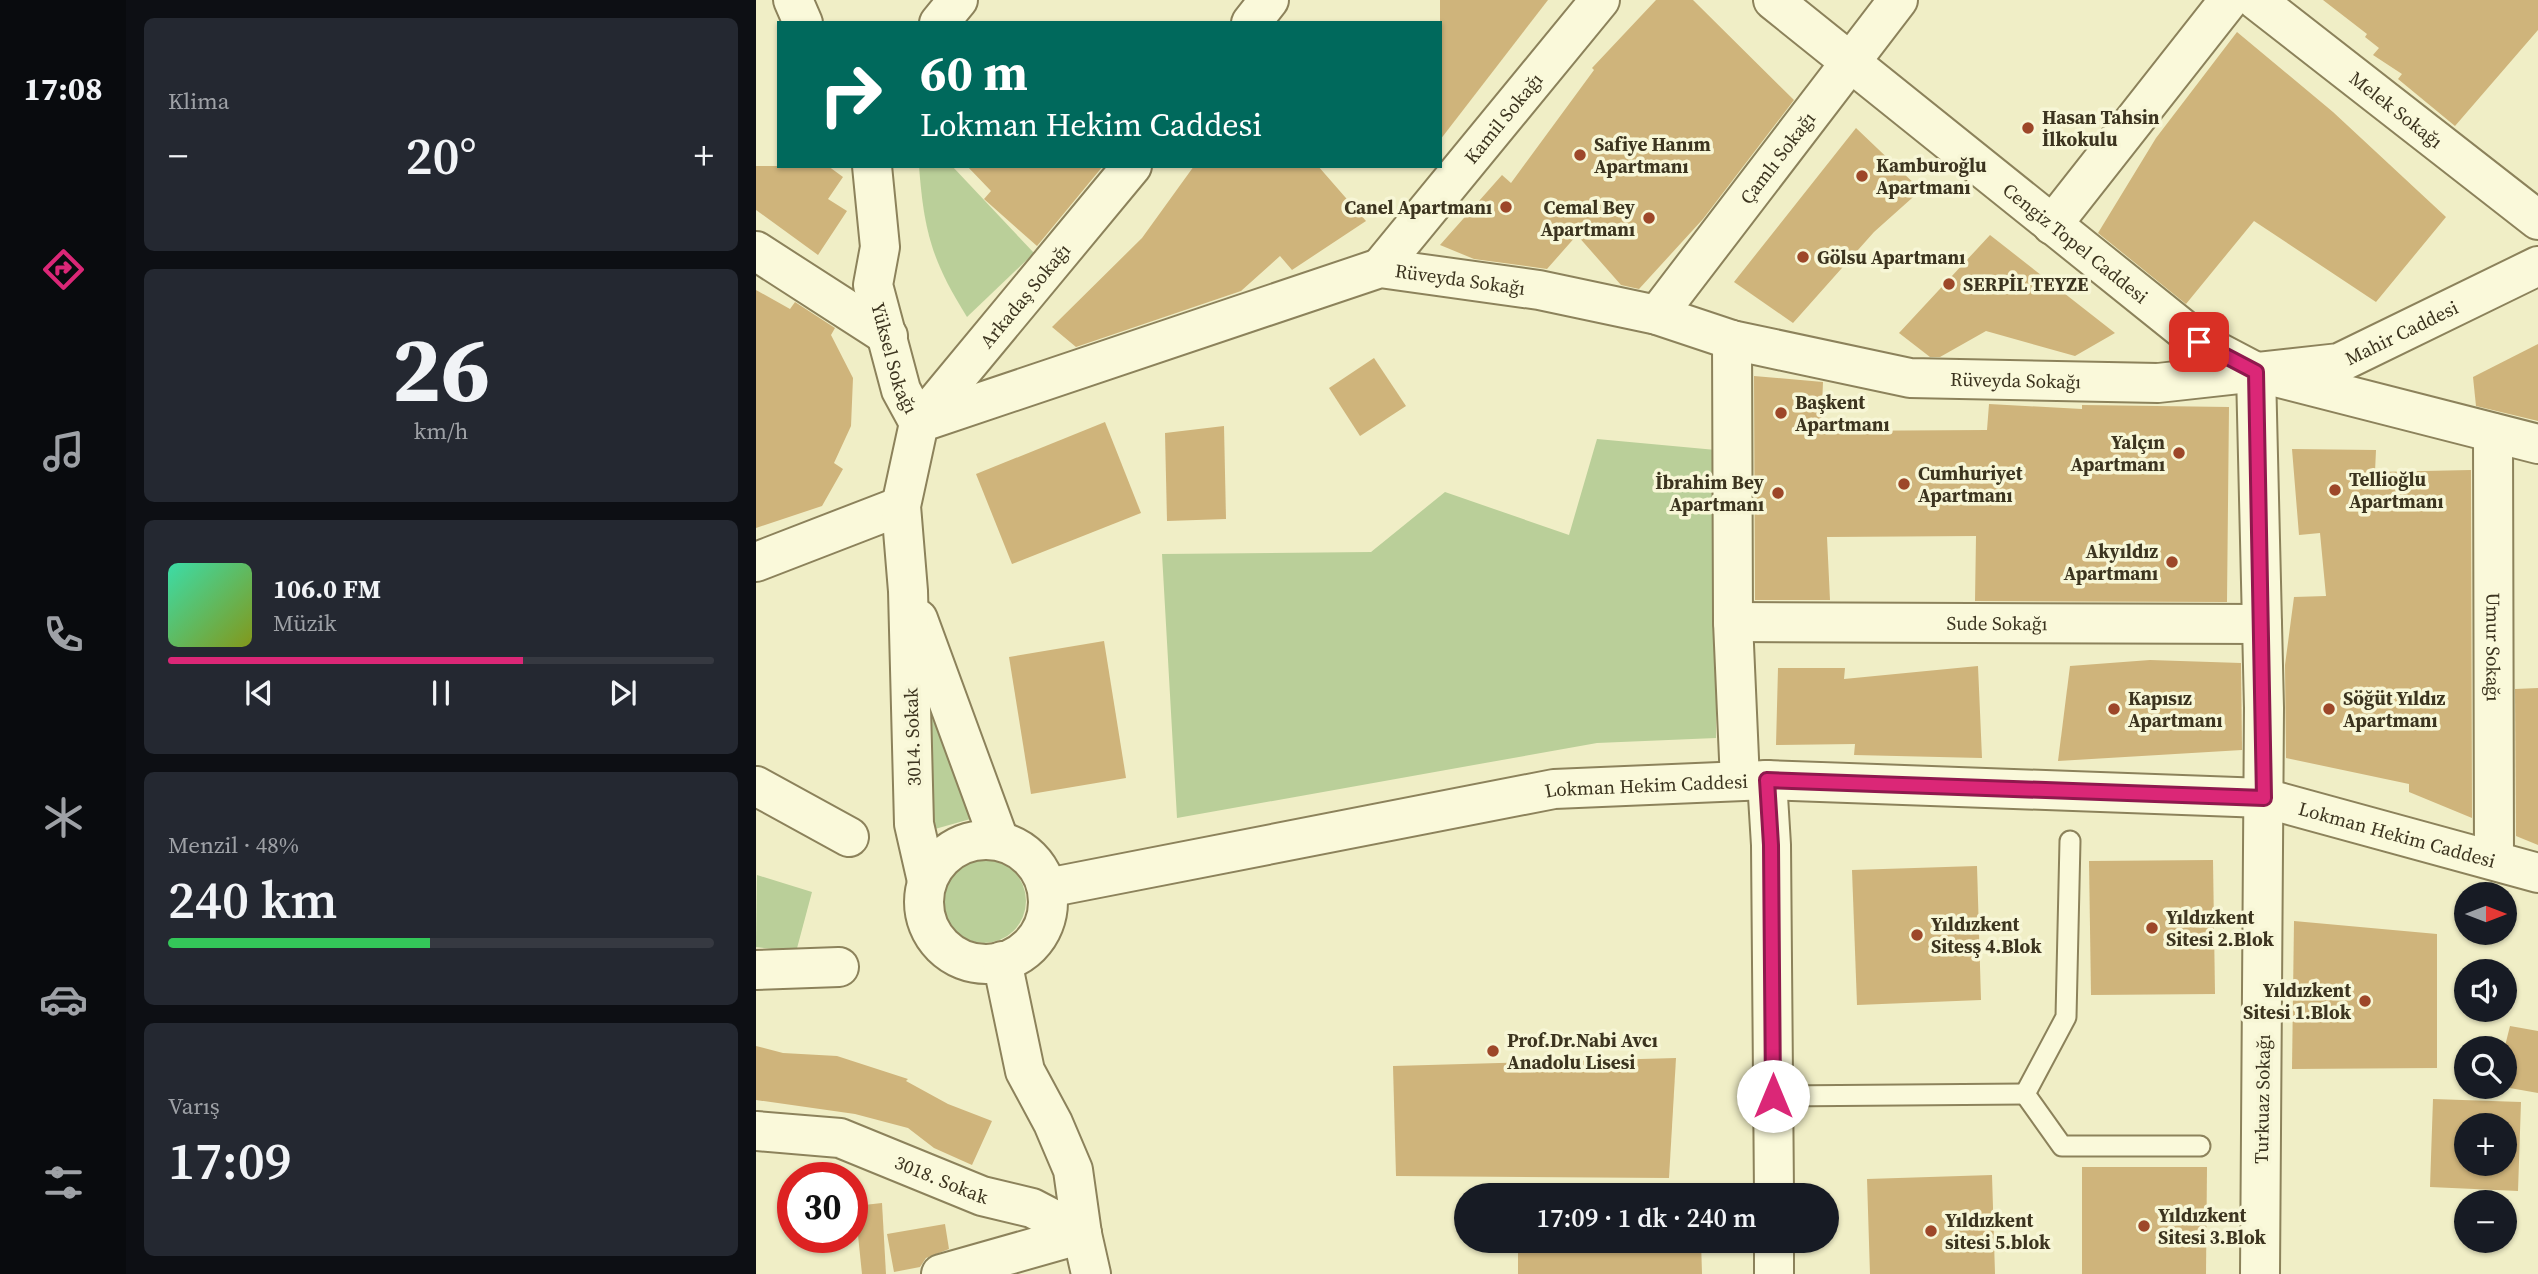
<!DOCTYPE html>
<html lang="tr">
<head>
<meta charset="utf-8">
<style>
	body { margin:0; font-family:"Source Serif 4",serif; background:#242831; color:#f1f3f6; height:100vh; display:flex; flex-direction:column; font-size:26px; white-space:nowrap }
	* { box-sizing:border-box; margin:0 }
	p { font-size:23px; color:#9ea1a6 }
	.icon { flex:none; width:38px; height:38px; fill:none; stroke:currentColor; stroke-width:2; stroke-linecap:round; stroke-linejoin:round }
	.map { position:relative; flex:1; overflow:hidden }
	.drawer { display:flex; flex-direction:column; gap:18px; padding:18px; background:#0d0f14; width:630px }
	.drawer>* { flex:none }
	.guide { position:absolute; left:21px; top:21px; width:665px; height:147px; border-radius:0px; box-shadow:0 2px 5px #0004; background:#00695c; color:#fff; overflow:hidden }
	.needle { width:46px; rotate:90deg }
	.tools { position:absolute; left:1698px; top:882px; display:grid; gap:14px }
	.tools a { display:grid; place-items:center; width:63px; height:63px; border-radius:50%; background:#171b24; box-shadow:0 2px 5px #0004; font-size:35px }
	.speed { position:absolute; left:21px; top:1162px; display:flex; gap:14px; font-size:35px; font-weight:700; text-align:center }
	.speed>* { display:grid; place-content:center; width:91px; height:91px; border-radius:50%; background:#171b24; box-shadow:0 2px 5px #0004; line-height:1 }
	.speed .limit { border:10px solid #d22; background:#fff; color:#111 }
	.pin { position:absolute; display:grid; place-items:center; width:60px; height:60px; color:#fff; margin:-30px; border-radius:14px; box-shadow:0 4px 10px #0006 }
	.me { position:absolute; width:77px; margin:-38px; rotate:0deg; stroke-linejoin:round; filter:drop-shadow(0 0 5px #0008) }
	.turn { display:flex; align-items:center; gap:24px; height:147px; padding:0 28px; font-size:32px }
	.turn .icon { width:91px; height:91px; stroke-width:2.5 }
	.turn b { display:block; font-size:49px; line-height:60px }
	.big { font-size:52px; font-weight:600; line-height:1.1 }
	.drawer .widget { flex:1; display:flex; flex-direction:column; justify-content:center; gap:10px; min-width:0; padding:0 24px; border-radius:10px; background:#242831 }
	.drawer .dial { align-items:center; gap:0 }
	.dial b { font-size:91px; line-height:1 }
	.song { display:flex; align-items:center; gap:21px }
	.cover { width:84px; height:84px; border-radius:10px; background:linear-gradient(135deg,hsl(160 70% 55%),hsl(70 70% 35%)) }
	.played { height:7px; border-radius:4px; background:linear-gradient(90deg,#db2777 65%,#363941 65%) }
	.keys { display:flex; justify-content:space-around; direction:ltr }
	.heat { display:flex; justify-content:space-between; align-items:center; font-size:38px; direction:ltr }
	.charge { height:10px; border-radius:5px; background:linear-gradient(90deg,#34c759 48%,#363941 0) }
	.trip { position:absolute; left:698px; top:1183px; width:385px; height:70px; border-radius:35px; background:#171b24; box-shadow:0 2px 5px #0004; font-weight:600; line-height:70px; text-align:center }
	main { display:flex; flex:1; min-height:0 }
	.menu { display:flex; flex-direction:column; width:126px; justify-content:space-around; align-items:center; background:#090b0e; color:#9ea1a6 }
	.menu .icon { width:49px; height:49px }
	.menu .current { color:#db2777 }
	.menu b { font-size:32px; color:#f1f3f6 }
	.map>svg:first-child { display:block }
</style>
</head>
<body>
<main>
<nav class="menu">
<b>17:08</b>
<svg class="icon current" aria-label="directions" viewBox="0 0 24 24"><path d="M12 3l9 9-9 9-9-9zM9 14v-3h6M13 9l2 2-2 2"/></svg>
<svg class="icon" aria-label="music" viewBox="0 0 24 24"><path d="M9 18V5l10-2v13"/><circle cx="6" cy="18" r="3"/><circle cx="16" cy="16" r="3"/></svg>
<svg class="icon" aria-label="phone" viewBox="0 0 24 24"><path d="M5 4h4l2 5-3 2q2 4 5 5l2-3 5 2v4C11 20 4 13 5 4z"/></svg>
<svg class="icon" aria-label="climate" viewBox="0 0 24 24"><path d="M12 3v18M4 7l16 10M4 17L20 7"/></svg>
<svg class="icon" aria-label="car" viewBox="0 0 24 24"><path d="M5 17H2v-5l4-1 3-4h7l3 4 3 1v5h-3M9 17h6M6 11h13"/><circle cx="7" cy="17" r="2"/><circle cx="17" cy="17" r="2"/></svg>
<svg class="icon" aria-label="filters" viewBox="0 0 24 24"><path d="M4 7h16M4 17h16"/><circle cx="9" cy="7" r="2"/><circle cx="15" cy="17" r="2"/></svg>
</nav>
<section class="drawer">
<div class="widget"><p>Klima</p>
<div class="heat"><a>−</a><b class="big">20°</b><a>+</a></div>
</div>
<div class="widget dial"><b>26</b><p>km/h</p></div>
<div class="widget">
<div class="song"><i class="cover"></i><div><b>106.0 FM</b><p>Müzik</p></div></div>
<div class="played"></div>
<div class="keys"><svg class="icon" aria-label="previous" viewBox="0 0 24 24"><path d="M18 5L8 12l10 7zM5 5v14"/></svg><svg class="icon" aria-label="pause" viewBox="0 0 24 24"><path d="M8 5v14M16 5v14"/></svg><svg class="icon" aria-label="next" viewBox="0 0 24 24"><path d="M6 5l10 7-10 7zM19 5v14"/></svg></div>
</div>
<div class="widget"><p>Menzil · 48%</p><b class="big">240 km</b><div class="charge"></div></div>
<div class="widget"><p>Varış</p><b class="big">17:09</b></div>
</section>
<div class="map">
<svg width="1782" height="1274" viewBox="0 0 1782 1274">
	<rect width="100%" height="100%" fill="#f0eec6"/>
	<g fill="#bacf99">
		<path d="M 163,166 L 196,166 L 278,253 L 211,317 C 176,261 168,232 163,166 Z"/>
		<polygon points="841,439 960,450 960,738 841,743 421,818 406,554 615,552 689,492 813,535"/>
		<polygon points="166,675 218,818 179,829 172,809"/>
		<circle cx="228" cy="901" r="42"/>
		<polygon points="1,875 56,892 40,952 0,947"/>
	</g>
	<g fill="#cfb47b" fill-rule="evenodd">
		<polygon points="684,0 792,0 684,140"/>
		<polygon points="900,0 937,0 1038,100 947,219 883,289 865,285 821,235 791,269 718,259 684,245 746,175 755,183 838,70 836,68"/>
		<polygon points="1567,0 1782,0 1782,30 1699,126 1642,79 1646,74 1617,55 1623,48 1609,37 1611,34"/>
		<polygon points="1481,32 1577,112 1690,217 1620,302 1498,221 1430,304 1342,233 1400,138"/>
		<polygon points="1100,128 1165,190 1118,232 1037,323 978,282"/>
		<polygon points="0,166 72,166 87,177 72,199 91,211 62,255 0,210"/>
		<polygon points="211,166 347,166 281,246 228,199 235,191"/>
		<polygon points="438,166 562,166 610,221 536,270 524,256 485,291 320,347 296,327 386,238"/>
		<polygon points="1234,235 1359,333 1319,356 1230,331 1184,357 1174,357 1143,333"/>
		<polygon points="0,290 34,309 39,302 79,328 75,335 97,378 95,426 78,463 87,469 66,506 0,528"/>
		<polygon points="1782,344 1782,421 1720,406 1717,377"/>
		<polygon points="618,358 650,406 604,436 573,388"/>
		<polygon points="998,376 1067,382 1065,431 1231,430 1233,404 1326,409 1326,405 1473,407 1471,602 1219,601 1220,536 1071,537 1074,600 999,600"/>
		<polygon points="349,422 385,513 256,564 220,474"/>
		<polygon points="468,426 470,519 411,521 409,433"/>
		<polygon points="1536,449 1620,450 1619,472 1715,470 1716,818 1653,792 1653,784 1530,758 1529,665 1538,597 1570,596 1564,533 1543,535"/>
		<polygon points="348,641 370,778 275,794 253,657"/>
		<polygon points="1394,660 1485,663 1486,750 1302,761 1314,666"/>
		<polygon points="1222,666 1226,758 1098,755 1099,744 1020,745 1022,668 1089,668 1088,679"/>
		<polygon points="1782,688 1782,845 1760,836 1759,689"/>
		<polygon points="1457,860 1459,994 1335,995 1333,861"/>
		<polygon points="1221,866 1225,1000 1101,1005 1096,870"/>
		<polygon points="1538,921 1681,934 1681,1068 1536,1069"/>
		<polygon points="1754,1026 1782,1031 1782,1093 1748,1087 1748,1050"/>
		<polygon points="0,1046 27,1053 81,1056 152,1079 150,1081 192,1104 236,1121 216,1165 178,1148 152,1128 99,1114 0,1100"/>
		<polygon points="920,1058 913,1178 640,1176 637,1066"/>
		<path d="M 1677,1099 L 1765,1102 L 1762,1191 L 1674,1187 ZM 1710,1125 L 1748,1125 L 1748,1164 L 1710,1164 Z"/>
		<polygon points="1326,1167 1451,1167 1450,1274 1326,1274"/>
		<polygon points="1236,1175 1239,1274 1114,1274 1111,1179"/>
		<polygon points="126,1203 130,1274 106,1274 99,1206"/>
		<polygon points="189,1224 193,1249 170,1258 164,1267 138,1272 131,1234"/>
		<polygon points="762,1241 945,1241 946,1274 762,1274"/>
	</g>
	<g fill="none" stroke-linecap="round" stroke-linejoin="round">
		<g stroke="#8c825b" stroke-width="23">
			<g id="service">
				<polyline points="1269,1094 1310,1017 1314,841"/>
				<polyline points="1269,1094 1306,1146 1444,1146"/>
				<polyline points="1017,1096 1269,1094"/>
			</g>
		</g>
		<g stroke="#8c825b" stroke-width="42">
			<g id="minor">
				<polyline points="37,0 47,23"/>
				<path id="s1" d="M 1500,0 L 1782,220"/>
				<polyline points="183,23 202,0"/>
				<polyline points="495,23 513,0"/>
				<path id="s2" d="M 116,166 L 124,247 L 117,285 L 145,390 L 163,423 L 376,166"/>
				<polyline points="1296,225 1473,0"/>
				<polyline points="0,251 132,336"/>
				<path id="s3" d="M 624,268 L 844,0"/>
				<path id="s4" d="M 901,315 L 1142,0"/>
				<polyline points="976,340 977,622 984,781"/>
				<polyline points="1500,372 1508,708 1504,1274"/>
				<path id="s5" d="M 1737,433 L 1738,859"/>
				<polyline points="0,562 145,506"/>
				<polyline points="162,619 243,840"/>
				<path id="s6" d="M 977,622 L 1506,624"/>
				<polyline points="1011,780 1015,845 1018,1195"/>
				<polyline points="0,786 93,837"/>
				<circle cx="230" cy="902" r="62"/>
				<path id="s7" d="M 171,881 L 158,824 L 152,591 L 145,506 L 163,423 L 624,268 L 783,290 L 901,315 L 976,340 L 1154,378 L 1402,383 L 1583,363 L 1782,266"/>
				<polyline points="246,961 269,1071 297,1123 317,1170 326,1234 335,1274"/>
				<polyline points="0,970 83,967"/>
				<path id="s8" d="M 0,1131 L 84,1138 L 226,1196 L 276,1208 L 326,1234"/>
				<polyline points="1018,1241 1018,1274"/>
				<polyline points="185,1274 326,1234"/>
			</g>
		</g>
		<g stroke="#8c825b" stroke-width="42">
			<g id="tertiary">
				<path id="s9" d="M 1017,0 L 1443,342 L 1500,372 L 1782,444"/>
				<path id="s10" d="M 291,888 L 798,789 L 1011,780 L 1508,798 L 1782,873"/>
			</g>
		</g>
		<use href="#service" stroke="#faf9da" stroke-width="19"/>
		<use href="#minor" stroke="#faf9da" stroke-width="38"/>
		<use href="#tertiary" stroke="#faf9da" stroke-width="38"/>
	</g>
	<g fill="none" stroke-linecap="round" stroke-linejoin="round">
		<g stroke="#8e194d" stroke-width="18">
			<polyline id="route" points="1017,1096 1015,845 1011,780 1508,798 1500,372 1443,342"/>
		</g>
		<use href="#route" stroke="#db2777" stroke-width="12"/>
	</g>
	<g fill="#9d4729" stroke="#f7f6d6" stroke-width="2.5">
		<circle cx="1272" cy="128" r="7"/>
		<circle cx="824" cy="155" r="7"/>
		<circle cx="1106" cy="176" r="7"/>
		<circle cx="750" cy="207" r="7"/>
		<circle cx="893" cy="218" r="7"/>
		<circle cx="1047" cy="257" r="7"/>
		<circle cx="1193" cy="284" r="7"/>
		<circle cx="1025" cy="413" r="7"/>
		<circle cx="1423" cy="453" r="7"/>
		<circle cx="1148" cy="484" r="7"/>
		<circle cx="1579" cy="490" r="7"/>
		<circle cx="1022" cy="493" r="7"/>
		<circle cx="1416" cy="562" r="7"/>
		<circle cx="1358" cy="709" r="7"/>
		<circle cx="1573" cy="709" r="7"/>
		<circle cx="1396" cy="928" r="7"/>
		<circle cx="1161" cy="935" r="7"/>
		<circle cx="1609" cy="1001" r="7"/>
		<circle cx="737" cy="1051" r="7"/>
		<circle cx="1388" cy="1226" r="7"/>
		<circle cx="1175" cy="1231" r="7"/>
	</g>
	<g text-anchor="middle" stroke-width="7" stroke-linejoin="round" paint-order="stroke">
		<g font-size="19" fill="#3c341f" stroke="#f7f6d6">
			<text dy="7" stroke="none"><textPath href="#s1" startOffset="178">Melek Sokağı</textPath></text>
			<text dy="7" stroke="none"><textPath href="#s3" startOffset="194">Kamil Sokağı</textPath></text>
			<text dy="7" stroke="none"><textPath href="#s4" startOffset="198">Çamlı Sokağı</textPath></text>
			<text dy="7" stroke="none"><textPath href="#s9" startOffset="388">Cengiz Topel Caddesi</textPath></text>
			<text dy="7" stroke="none"><textPath href="#s7" startOffset="1029">Rüveyda Sokağı</textPath></text>
			<text dy="7" stroke="none"><textPath href="#s2" startOffset="432">Arkadaş Sokağı</textPath></text>
			<text dy="7" stroke="none"><textPath href="#s7" startOffset="1990">Mahir Caddesi</textPath></text>
			<text dy="7" stroke="none"><textPath href="#s2" startOffset="196">Yüksel Sokağı</textPath></text>
			<text dy="7" stroke="none"><textPath href="#s7" startOffset="1596">Rüveyda Sokağı</textPath></text>
			<text dy="7" stroke="none"><textPath href="#s6" startOffset="264">Sude Sokağı</textPath></text>
			<text dy="7" stroke="none"><textPath href="#s5" startOffset="214">Umur Sokağı</textPath></text>
			<text transform="translate(156 737) rotate(-92)" y="7">3014. Sokak</text>
			<text dy="7" stroke="none"><textPath href="#s10" startOffset="609">Lokman Hekim Caddesi</textPath></text>
			<text dy="7" stroke="none"><textPath href="#s10" startOffset="1365">Lokman Hekim Caddesi</textPath></text>
			<text transform="translate(1506 1099) rotate(-89)" y="7">Turkuaz Sokağı</text>
			<text dy="7" stroke="none"><textPath href="#s8" startOffset="194">3018. Sokak</textPath></text>
		</g>
		<g font-size="19" font-weight="bold" fill="#3c341f" stroke="#f7f6d6" text-anchor="start">
			<text x="1286" y="124">Hasan Tahsin<tspan x="1286" dy="22">İlkokulu</tspan></text>
			<text x="838" y="151">Safiye Hanım<tspan x="838" dy="22">Apartmanı</tspan></text>
			<text x="1120" y="172">Kamburoğlu<tspan x="1120" dy="22">Apartmanı</tspan></text>
			<text x="736" y="214" text-anchor="end">Canel Apartmanı</text>
			<text x="879" y="214" text-anchor="end">Cemal Bey<tspan x="879" dy="22">Apartmanı</tspan></text>
			<text x="1061" y="264">Gölsu Apartmanı</text>
			<text x="1207" y="291">SERPİL TEYZE</text>
			<text x="1039" y="409">Başkent<tspan x="1039" dy="22">Apartmanı</tspan></text>
			<text x="1409" y="449" text-anchor="end">Yalçın<tspan x="1409" dy="22">Apartmanı</tspan></text>
			<text x="1162" y="480">Cumhuriyet<tspan x="1162" dy="22">Apartmanı</tspan></text>
			<text x="1593" y="486">Tellioğlu<tspan x="1593" dy="22">Apartmanı</tspan></text>
			<text x="1008" y="489" text-anchor="end">İbrahim Bey<tspan x="1008" dy="22">Apartmanı</tspan></text>
			<text x="1402" y="558" text-anchor="end">Akyıldız<tspan x="1402" dy="22">Apartmanı</tspan></text>
			<text x="1372" y="705">Kapısız<tspan x="1372" dy="22">Apartmanı</tspan></text>
			<text x="1587" y="705">Söğüt Yıldız<tspan x="1587" dy="22">Apartmanı</tspan></text>
			<text x="1410" y="924">Yıldızkent<tspan x="1410" dy="22">Sitesi 2.Blok</tspan></text>
			<text x="1175" y="931">Yıldızkent<tspan x="1175" dy="22">Sitesş 4.Blok</tspan></text>
			<text x="1595" y="997" text-anchor="end">Yıldızkent<tspan x="1595" dy="22">Sitesi 1.Blok</tspan></text>
			<text x="751" y="1047">Prof.Dr.Nabi Avcı<tspan x="751" dy="22">Anadolu Lisesi</tspan></text>
			<text x="1402" y="1222">Yıldızkent<tspan x="1402" dy="22">Sitesi 3.Blok</tspan></text>
			<text x="1189" y="1227">Yıldızkent<tspan x="1189" dy="22">sitesi 5.blok</tspan></text>
		</g>
	</g>
</svg>
<div class="tools">
<a><svg class="needle" viewBox="-14 -14 28 28"><path d="M0-13l5 13h-10z" fill="#e53935"/><path d="M0 13l5-13h-10z" fill="#9ea1a6"/></svg></a>
<a><svg class="icon" aria-label="sound" viewBox="0 0 24 24"><path d="M4 9h4l5-4v14l-5-4H4zM17 9q2 3 0 6"/></svg></a>
<a><svg class="icon" aria-label="search" viewBox="0 0 24 24"><circle cx="10" cy="10" r="6"/><path d="M15 15l6 6"/></svg></a>
<a>+</a>
<a>−</a>
</div>
<div class="speed"><div class="limit">30</div></div>
<div class="pin" style="left:1443px;top:342px;background:#d93025"><svg class="icon" aria-label="arrive" viewBox="0 0 24 24"><path d="M6 21V4h12l-3 4 3 4H6"/></svg></div>
<svg class="me" style="left:1017px;top:1096px" viewBox="-20 -20 40 40"><circle r="19" fill="#fff"/><path d="M0-13L10 11 0 6-10 11z" fill="#db2777"/></svg>
<div class="trip">17:09 · 1 dk · 240 m</div>
<div class="guide">
<div class="turn"><svg class="icon" aria-label="right" viewBox="0 0 24 24"><path d="M7 20v-9h11M14 6l5 5-5 5"/></svg><div><b>60 m</b>Lokman Hekim Caddesi</div></div>
</div>
</div>
</main>
</body>
</html>
